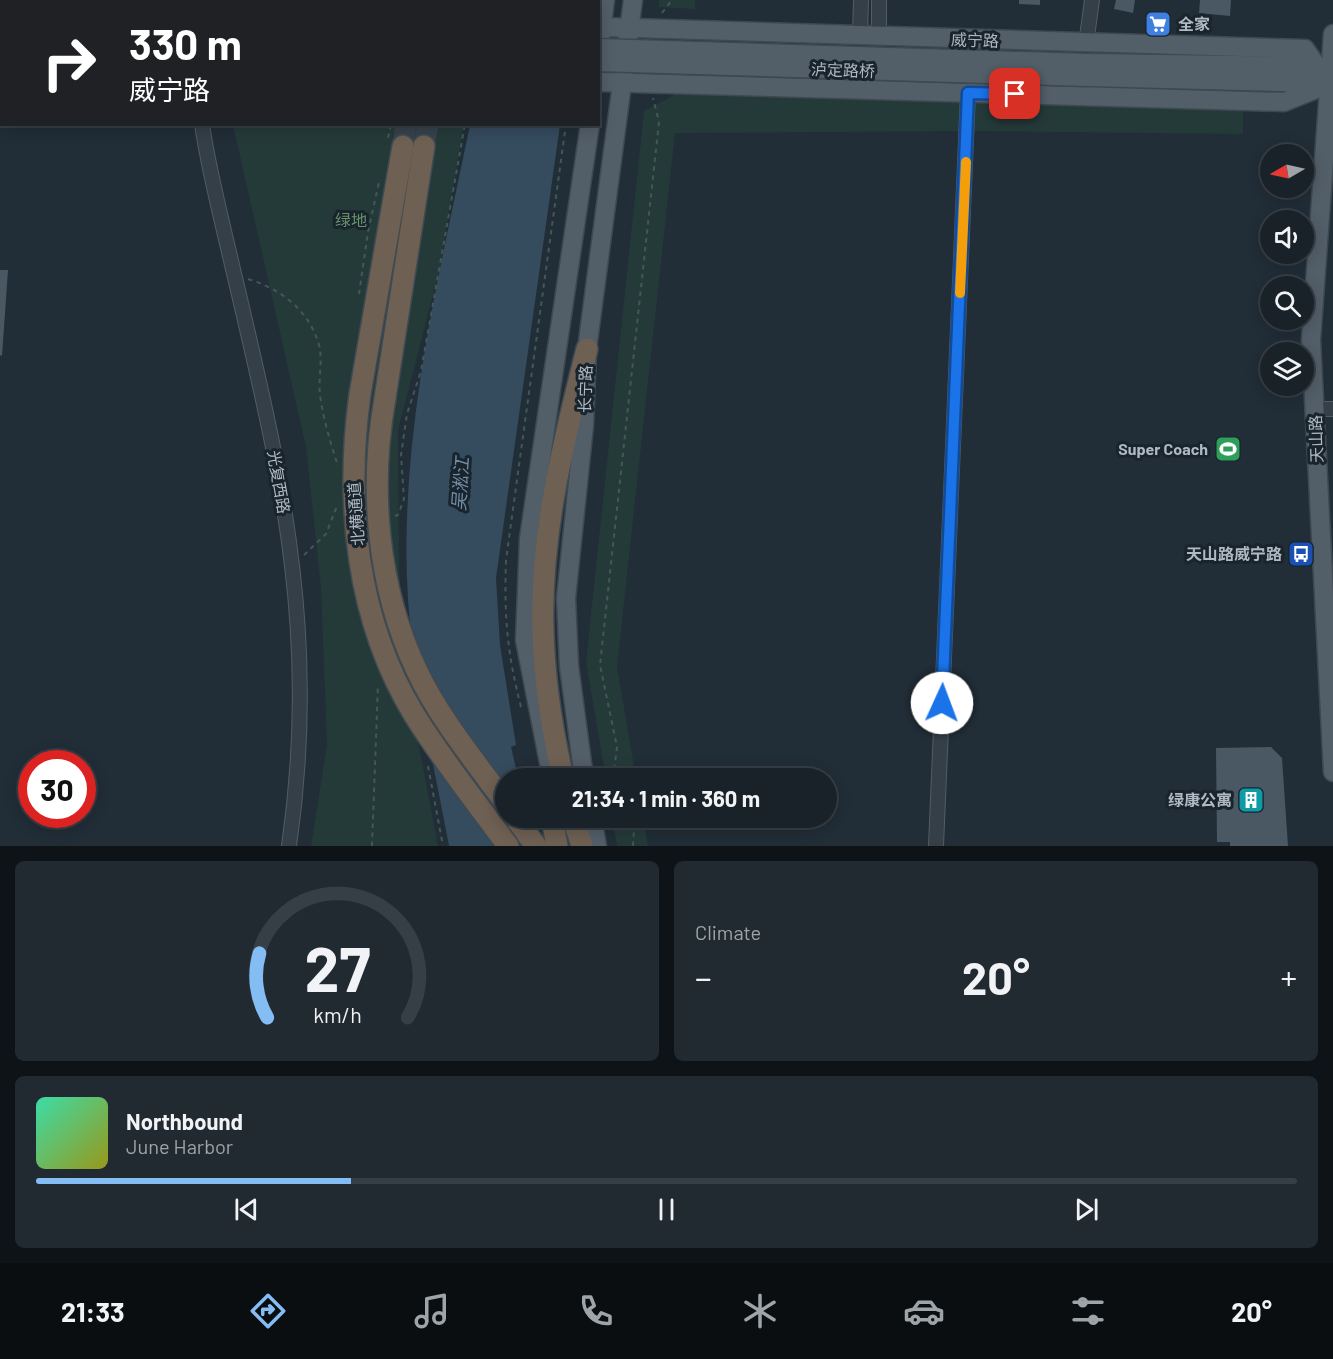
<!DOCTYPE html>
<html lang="en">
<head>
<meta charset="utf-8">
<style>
	body { margin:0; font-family:Barlow,"Noto Sans SC",sans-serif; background:#222a31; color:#f1f3f6; height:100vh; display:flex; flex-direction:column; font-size:22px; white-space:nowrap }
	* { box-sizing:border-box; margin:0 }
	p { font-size:20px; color:#9fa4a8 }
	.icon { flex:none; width:33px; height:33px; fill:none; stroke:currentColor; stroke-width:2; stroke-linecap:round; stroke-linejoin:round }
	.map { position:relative; height:846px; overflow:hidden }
	.sheet { display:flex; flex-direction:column; gap:15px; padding:15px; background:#0e1317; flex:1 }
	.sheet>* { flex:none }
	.top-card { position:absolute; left:0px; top:0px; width:600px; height:126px; box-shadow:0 3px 15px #0003,0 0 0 2px #373f46; background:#202124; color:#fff; overflow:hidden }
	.needle { width:39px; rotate:261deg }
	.fabs { position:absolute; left:1260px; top:144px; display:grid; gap:12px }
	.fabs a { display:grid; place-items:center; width:54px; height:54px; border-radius:50%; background:#192229; box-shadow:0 3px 15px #0003,0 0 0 2px #373f46; font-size:30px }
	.speed { position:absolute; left:18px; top:750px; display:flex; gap:12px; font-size:30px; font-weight:700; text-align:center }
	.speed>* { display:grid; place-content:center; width:78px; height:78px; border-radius:50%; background:#192229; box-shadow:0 3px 15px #0003,0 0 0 2px #373f46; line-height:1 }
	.speed .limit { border:9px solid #d22; background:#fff; color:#111 }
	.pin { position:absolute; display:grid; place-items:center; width:51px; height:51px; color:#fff; margin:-26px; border-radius:12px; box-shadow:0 3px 9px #0006 }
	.me { position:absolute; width:66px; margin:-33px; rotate:2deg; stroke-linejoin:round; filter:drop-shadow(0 0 4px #0008) }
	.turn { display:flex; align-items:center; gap:21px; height:126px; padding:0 30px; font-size:27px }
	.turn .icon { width:78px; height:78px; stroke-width:2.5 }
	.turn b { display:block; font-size:42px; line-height:51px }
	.big { font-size:45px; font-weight:700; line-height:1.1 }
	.sheet .card { flex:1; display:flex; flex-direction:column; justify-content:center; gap:9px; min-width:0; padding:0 21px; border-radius:9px; background:#222a31 }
	.sheet .dial { align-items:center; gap:0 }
	.dial svg { height:156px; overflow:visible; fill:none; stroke:#373f46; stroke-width:7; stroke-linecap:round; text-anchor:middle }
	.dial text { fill:#f1f3f6; stroke:none }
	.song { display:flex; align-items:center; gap:18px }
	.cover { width:72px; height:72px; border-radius:9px; background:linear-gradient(135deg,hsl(160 70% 55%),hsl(60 70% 35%)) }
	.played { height:6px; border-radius:3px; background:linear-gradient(90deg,#84bcf4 25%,#373f46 25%) }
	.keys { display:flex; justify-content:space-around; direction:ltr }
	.heat { display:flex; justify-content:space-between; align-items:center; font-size:33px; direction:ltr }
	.sheet .tiles { flex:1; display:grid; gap:15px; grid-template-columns:1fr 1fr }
	.card:last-child { grid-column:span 2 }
	.trip { position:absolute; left:495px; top:768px; width:342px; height:60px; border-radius:30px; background:#192229; box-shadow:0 3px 15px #0003,0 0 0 2px #373f46; font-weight:700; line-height:60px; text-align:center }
	.tabs { display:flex; height:96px; justify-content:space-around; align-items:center; background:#0a0e10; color:#9fa4a8 }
	.tabs .icon { width:42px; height:42px }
	.tabs .selected { color:#84bcf4 }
	.tabs b { font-size:27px; color:#f1f3f6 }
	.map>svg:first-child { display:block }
</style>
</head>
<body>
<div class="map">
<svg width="1333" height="846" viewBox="0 0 1333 846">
	<rect width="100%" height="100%" fill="#212d37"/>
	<g fill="#243a39">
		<polygon points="659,0 695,0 695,9 659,7"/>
		<polygon points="676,94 1243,108 1243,134 977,131 675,133 617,667 636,778 606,778 586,662 644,111"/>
		<polygon points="233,125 464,125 438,276 398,430 399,568 405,672 438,846 311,846 327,745 321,588 306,447"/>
		<polygon points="612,818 643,818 648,846 617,846"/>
	</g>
	<path fill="#354b5e" d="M 470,125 L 560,125 L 496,578 L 500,645 L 516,745 L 511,747 L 516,768 L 521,767 L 523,778 L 506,778 L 506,818 L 530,818 L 536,846 L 449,846 C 434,765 414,683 408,600 C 398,440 438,280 470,125 Z"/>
	<g fill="#495863">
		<polygon points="1019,0 1040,0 1040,5 1019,4"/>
		<polygon points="1116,0 1135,0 1133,13 1114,9"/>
		<polygon points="1200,0 1231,0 1230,16 1199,13"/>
		<polygon points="0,270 8,270 2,356 0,355"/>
		<polygon points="1271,747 1282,758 1288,846 1230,846 1230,842 1217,842 1216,748"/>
	</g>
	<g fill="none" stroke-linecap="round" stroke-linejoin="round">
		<g stroke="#36424c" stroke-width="21" stroke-dasharray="21 10" stroke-linecap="butt">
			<polyline points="425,2 426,0"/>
			<polyline points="448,2 448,0"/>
			<polyline points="403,146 406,124"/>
			<polyline points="424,146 428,124"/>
		</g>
		<g stroke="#525d65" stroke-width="16">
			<g id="minor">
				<polyline points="202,2 202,0"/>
				<polyline points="860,35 861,0"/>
				<polyline points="879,36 879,0"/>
				<polyline points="1086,44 1092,0"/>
				<path d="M 202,124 C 207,160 216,196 224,231 C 238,290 252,349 265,409 C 298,559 311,693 289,846"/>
				<polyline points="1315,409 1333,409"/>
				<polyline points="936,846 968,93"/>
			</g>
		</g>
		<g stroke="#3e4851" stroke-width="21">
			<g id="major">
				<polyline points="0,25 2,25"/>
				<polyline points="602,27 1305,49 1329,84"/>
				<polyline points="1333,34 1311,340 1333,772"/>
				<polyline points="600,40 605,0"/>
				<polyline points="0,49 2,49"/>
				<polyline points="0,63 2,63"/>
				<polyline points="1087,63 1304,66 1322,79"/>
				<polyline points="1087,77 1322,83"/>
				<polyline points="598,82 1284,102 1329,84"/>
				<polyline points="0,86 2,86"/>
				<polyline points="552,778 525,640 529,539 590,124"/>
				<polyline points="584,778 569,666 566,598 584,425 587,349 633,0"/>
				<polyline points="592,818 597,846"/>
			</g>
		</g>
		<g stroke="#3f4a52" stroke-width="24">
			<g id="highway">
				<polyline points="390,2 392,0"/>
				<polyline points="470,2 470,0"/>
				<polyline points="360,394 403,146"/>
				<polyline points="385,398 424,146"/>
				<path d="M 563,778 C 552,730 544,679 543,629 C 540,535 564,439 587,349"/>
				<polyline points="515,818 536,846"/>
				<polyline points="552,818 557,846"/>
				<polyline points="573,818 582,846"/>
			</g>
		</g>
		<g stroke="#435757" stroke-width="2" stroke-dasharray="4.5 4.5" stroke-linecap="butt">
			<polyline points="584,2 584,0"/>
			<polyline points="662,13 672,0"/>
			<polyline points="388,138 391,124"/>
			<path d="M 248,279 C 281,289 309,310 319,345 C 323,361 318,379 320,395 C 323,418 330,441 337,463"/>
			<polyline points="359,294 368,232 379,182"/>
			<polyline points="395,516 398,515 404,499 401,455 407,414 421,371 465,124"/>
			<polyline points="304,555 326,534 337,506"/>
			<path d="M 521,707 C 507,653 504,615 506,560 L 566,124"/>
			<polyline points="428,766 443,846"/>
			<polyline points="613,778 617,747 600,665 659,122 653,98"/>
			<polyline points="624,818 634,830 633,846"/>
			<polyline points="372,846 378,684"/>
		</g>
		<use href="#minor" stroke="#343f48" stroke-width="14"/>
		<use href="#major" stroke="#525e68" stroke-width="18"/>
		<use href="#highway" stroke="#6e6052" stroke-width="21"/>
		<g stroke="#3e4851" stroke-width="21" stroke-linecap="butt">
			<g id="major-bridge">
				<polyline points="598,48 1087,63"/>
				<polyline points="598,62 1087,77"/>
			</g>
		</g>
		<g stroke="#3f4a52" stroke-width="24" stroke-linecap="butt">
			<g id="highway-bridge">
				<path d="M 360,394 C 345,503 356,620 415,716 C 443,761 477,803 508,846"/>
				<path d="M 385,398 C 369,488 377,587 417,671 C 439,718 475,761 506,804"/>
			</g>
		</g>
		<use href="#major-bridge" stroke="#525e68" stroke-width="18"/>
		<use href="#highway-bridge" stroke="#6e6052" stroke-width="21"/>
	</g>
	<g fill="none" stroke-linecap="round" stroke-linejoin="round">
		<g stroke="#114b97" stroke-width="15">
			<polyline id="route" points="942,703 968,93 1015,94"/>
		</g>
		<use href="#route" stroke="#1a73e8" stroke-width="10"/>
		<polyline stroke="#f59e0b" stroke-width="10" points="960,293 966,162"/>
	</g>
	<defs>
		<g id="supermarket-square" transform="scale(1.35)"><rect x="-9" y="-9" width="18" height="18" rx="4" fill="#3f7fe0" stroke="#1a242c"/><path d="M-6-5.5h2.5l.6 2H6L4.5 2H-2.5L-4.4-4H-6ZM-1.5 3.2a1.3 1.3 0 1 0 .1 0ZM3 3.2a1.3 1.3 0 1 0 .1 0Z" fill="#fff"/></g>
		<g id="stadium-square" transform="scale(1.35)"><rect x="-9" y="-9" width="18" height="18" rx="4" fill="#2e9e5b" stroke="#1a242c"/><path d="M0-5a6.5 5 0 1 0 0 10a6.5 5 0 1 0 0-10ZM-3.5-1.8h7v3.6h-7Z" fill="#fff"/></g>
		<g id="bus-square" transform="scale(1.35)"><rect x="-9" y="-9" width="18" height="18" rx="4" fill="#1a4fb4" stroke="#1a242c"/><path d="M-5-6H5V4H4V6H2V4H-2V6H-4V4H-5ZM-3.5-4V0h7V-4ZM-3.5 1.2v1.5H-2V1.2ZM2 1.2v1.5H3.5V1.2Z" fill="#fff"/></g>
		<g id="building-square" transform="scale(1.35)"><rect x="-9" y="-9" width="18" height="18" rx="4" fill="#0f9aa8" stroke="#1a242c"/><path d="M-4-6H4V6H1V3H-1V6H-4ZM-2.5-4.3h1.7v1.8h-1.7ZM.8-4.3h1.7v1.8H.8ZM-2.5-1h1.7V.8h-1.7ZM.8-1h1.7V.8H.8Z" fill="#fff"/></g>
	</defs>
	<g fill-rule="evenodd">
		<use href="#supermarket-square" x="1158" y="24"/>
		<use href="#stadium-square" x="1228" y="449"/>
		<use href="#bus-square" x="1301" y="554"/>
		<use href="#building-square" x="1251" y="800"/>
	</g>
	<g text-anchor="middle" stroke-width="6" stroke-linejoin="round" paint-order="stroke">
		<g font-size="16" font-weight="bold" fill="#afbac4" stroke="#1a242c" text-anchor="end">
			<text x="1178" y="30" text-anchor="start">全家</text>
			<text x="1208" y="455">Super Coach</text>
			<text x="1282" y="560">天山路威宁路</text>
			<text x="1232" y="806">绿康公寓</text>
		</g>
		<g font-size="16" fill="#afbac4" stroke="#1a242c">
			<text transform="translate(975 40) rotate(2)" y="6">威宁路</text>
			<text transform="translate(843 70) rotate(2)" y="6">泸定路桥</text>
			<text transform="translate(585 389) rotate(-88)" y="6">长宁路</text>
			<text transform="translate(1316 439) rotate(-92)" y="6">天山路</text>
			<text transform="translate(279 482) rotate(80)" y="6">光复西路</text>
			<text transform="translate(356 514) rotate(-94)" y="6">北横通道</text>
		</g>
		<g font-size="16" fill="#67946d" stroke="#1a242c">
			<text x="351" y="226">绿地</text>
		</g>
		<g font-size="18" font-style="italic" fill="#708ea8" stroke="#1a242c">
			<text transform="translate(461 484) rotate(-86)" y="6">吴淞江</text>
		</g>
	</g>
</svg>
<div class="fabs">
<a><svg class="needle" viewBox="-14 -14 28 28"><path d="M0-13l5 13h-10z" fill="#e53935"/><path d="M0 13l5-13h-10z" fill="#9fa4a8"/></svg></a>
<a><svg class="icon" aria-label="sound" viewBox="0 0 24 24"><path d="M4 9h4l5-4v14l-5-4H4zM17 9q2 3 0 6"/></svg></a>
<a><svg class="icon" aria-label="search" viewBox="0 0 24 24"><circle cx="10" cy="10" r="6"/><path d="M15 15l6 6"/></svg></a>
<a><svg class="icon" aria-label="layers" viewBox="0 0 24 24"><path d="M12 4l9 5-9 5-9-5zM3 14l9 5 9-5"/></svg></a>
</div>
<div class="speed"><div class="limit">30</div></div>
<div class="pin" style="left:1015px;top:94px;background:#d93025"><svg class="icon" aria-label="arrive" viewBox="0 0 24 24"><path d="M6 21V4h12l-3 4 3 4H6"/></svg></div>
<svg class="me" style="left:942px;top:703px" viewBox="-20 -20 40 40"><circle r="19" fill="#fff"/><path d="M0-13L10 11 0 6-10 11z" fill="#1a73e8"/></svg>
<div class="trip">21:34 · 1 min · 360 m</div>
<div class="top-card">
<div class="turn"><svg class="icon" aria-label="right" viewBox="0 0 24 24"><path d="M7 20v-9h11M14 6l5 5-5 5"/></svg><div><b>330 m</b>威宁路</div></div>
</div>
</div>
<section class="sheet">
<div class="tiles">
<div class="card dial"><svg viewBox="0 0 100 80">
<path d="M14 69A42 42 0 1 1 86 69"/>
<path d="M14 69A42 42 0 0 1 10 36" stroke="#84bcf4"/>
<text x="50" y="56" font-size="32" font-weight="700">27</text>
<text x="50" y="72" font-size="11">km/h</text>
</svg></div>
<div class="card"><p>Climate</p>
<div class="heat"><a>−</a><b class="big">20°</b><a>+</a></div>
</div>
<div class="card">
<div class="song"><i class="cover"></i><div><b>Northbound</b><p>June Harbor</p></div></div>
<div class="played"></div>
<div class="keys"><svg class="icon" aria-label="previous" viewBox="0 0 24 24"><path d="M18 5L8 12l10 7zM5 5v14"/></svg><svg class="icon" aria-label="pause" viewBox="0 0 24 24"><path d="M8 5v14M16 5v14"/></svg><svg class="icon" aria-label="next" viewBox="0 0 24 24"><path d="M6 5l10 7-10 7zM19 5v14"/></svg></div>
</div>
</div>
</section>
<nav class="tabs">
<b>21:33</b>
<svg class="icon selected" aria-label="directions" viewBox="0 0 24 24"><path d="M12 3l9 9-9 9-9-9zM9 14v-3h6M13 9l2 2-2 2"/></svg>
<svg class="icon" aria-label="music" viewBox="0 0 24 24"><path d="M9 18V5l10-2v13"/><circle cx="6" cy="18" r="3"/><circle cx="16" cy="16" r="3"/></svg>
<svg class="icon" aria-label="phone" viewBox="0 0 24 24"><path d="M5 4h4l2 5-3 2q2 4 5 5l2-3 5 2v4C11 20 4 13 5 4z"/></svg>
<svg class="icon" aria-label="climate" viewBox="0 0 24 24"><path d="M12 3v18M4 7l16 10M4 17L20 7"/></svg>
<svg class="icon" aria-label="car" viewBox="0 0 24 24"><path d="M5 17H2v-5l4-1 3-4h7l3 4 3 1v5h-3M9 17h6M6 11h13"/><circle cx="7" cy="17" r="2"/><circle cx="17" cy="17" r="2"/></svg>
<svg class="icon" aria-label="filters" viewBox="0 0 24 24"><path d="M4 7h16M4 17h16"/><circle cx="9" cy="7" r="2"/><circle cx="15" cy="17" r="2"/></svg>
<b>20°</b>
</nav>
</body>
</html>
